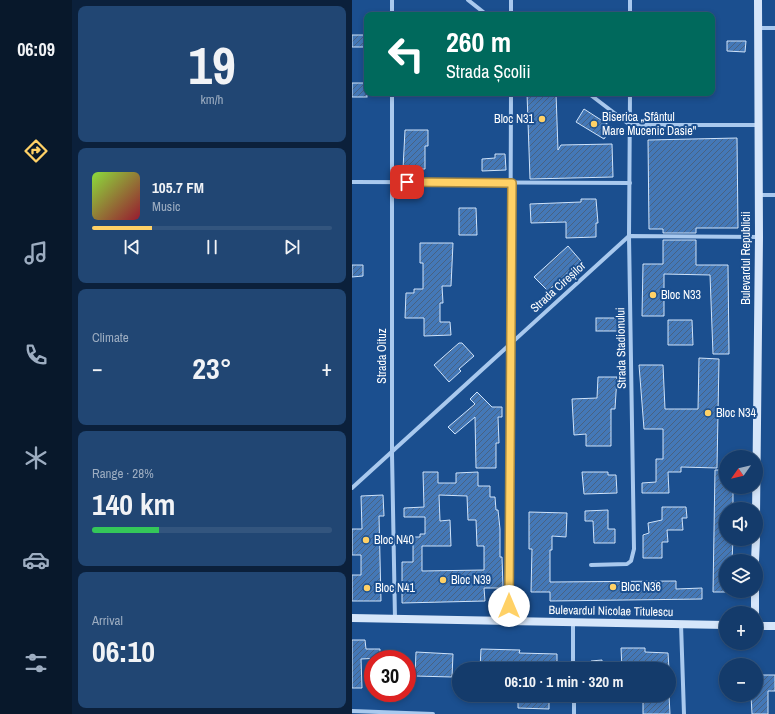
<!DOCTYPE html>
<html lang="en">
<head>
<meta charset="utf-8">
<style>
	body { margin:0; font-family:"Archivo Narrow",sans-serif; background:#214673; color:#f1f3f6; height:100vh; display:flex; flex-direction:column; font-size:15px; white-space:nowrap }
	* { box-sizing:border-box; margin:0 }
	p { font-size:13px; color:#9dadc1 }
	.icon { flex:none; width:22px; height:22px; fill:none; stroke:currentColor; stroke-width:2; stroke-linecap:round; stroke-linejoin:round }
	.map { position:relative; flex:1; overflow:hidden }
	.panel { display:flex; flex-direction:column; gap:6px; padding:6px; background:#0b203b; width:280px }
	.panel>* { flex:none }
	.top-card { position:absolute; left:12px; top:12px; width:351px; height:84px; border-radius:8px; box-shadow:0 2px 6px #0003,0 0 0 1px #33557e; background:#00695c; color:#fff; overflow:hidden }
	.needle { width:26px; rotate:236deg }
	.fabs { position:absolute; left:367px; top:450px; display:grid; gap:8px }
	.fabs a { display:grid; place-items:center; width:44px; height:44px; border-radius:50%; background:#143b6b; box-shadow:0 2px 6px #0003,0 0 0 1px #33557e; font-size:20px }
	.speed { position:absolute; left:12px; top:650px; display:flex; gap:8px; font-size:20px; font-weight:700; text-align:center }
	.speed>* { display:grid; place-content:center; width:52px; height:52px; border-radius:50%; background:#143b6b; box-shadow:0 2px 6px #0003,0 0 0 1px #33557e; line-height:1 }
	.speed .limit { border:6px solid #d22; background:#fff; color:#111 }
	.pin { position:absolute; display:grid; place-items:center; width:34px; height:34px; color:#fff; margin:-17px; border-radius:8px; box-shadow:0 2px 6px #0006 }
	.me { position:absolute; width:44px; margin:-22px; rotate:0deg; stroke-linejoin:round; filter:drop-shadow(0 0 3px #0008) }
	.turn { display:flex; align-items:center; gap:14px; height:84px; padding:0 16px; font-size:18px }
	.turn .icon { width:52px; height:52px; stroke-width:2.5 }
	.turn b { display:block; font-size:28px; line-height:34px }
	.big { font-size:30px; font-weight:700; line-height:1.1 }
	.panel .tile { flex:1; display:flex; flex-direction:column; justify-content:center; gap:6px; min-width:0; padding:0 14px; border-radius:8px; background:#214673 }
	.panel .dial { align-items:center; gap:0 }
	.dial b { font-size:52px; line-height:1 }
	.song { display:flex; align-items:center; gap:12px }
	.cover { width:48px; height:48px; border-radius:6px; background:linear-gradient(135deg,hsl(90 70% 55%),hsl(350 70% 35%)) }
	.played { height:4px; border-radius:2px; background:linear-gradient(90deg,#ffd166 25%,#33557e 25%) }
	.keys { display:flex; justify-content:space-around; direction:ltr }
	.heat { display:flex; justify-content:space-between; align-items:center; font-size:22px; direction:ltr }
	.charge { height:6px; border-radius:3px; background:linear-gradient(90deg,#34c759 28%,#33557e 0) }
	.trip { position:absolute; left:100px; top:662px; width:224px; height:40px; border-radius:20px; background:#143b6b; box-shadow:0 2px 6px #0003,0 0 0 1px #33557e; font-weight:700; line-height:40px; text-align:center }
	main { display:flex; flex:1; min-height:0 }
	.dock { display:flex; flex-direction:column; width:72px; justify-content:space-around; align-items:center; background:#08182b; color:#9dadc1 }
	.dock .icon { width:28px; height:28px }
	.dock .active { color:#ffd166 }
	.dock b { font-size:18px; color:#f1f3f6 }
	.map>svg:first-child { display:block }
</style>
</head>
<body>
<main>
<nav class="dock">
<b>06:09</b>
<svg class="icon active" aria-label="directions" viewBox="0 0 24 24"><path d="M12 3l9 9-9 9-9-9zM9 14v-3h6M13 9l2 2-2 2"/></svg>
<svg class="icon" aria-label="music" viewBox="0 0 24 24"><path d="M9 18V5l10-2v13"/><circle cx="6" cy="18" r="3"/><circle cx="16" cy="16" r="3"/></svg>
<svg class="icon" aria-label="phone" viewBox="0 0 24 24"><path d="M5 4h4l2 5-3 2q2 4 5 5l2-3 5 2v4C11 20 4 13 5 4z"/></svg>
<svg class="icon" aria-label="climate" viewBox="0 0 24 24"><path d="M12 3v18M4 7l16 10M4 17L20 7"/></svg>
<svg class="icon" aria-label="car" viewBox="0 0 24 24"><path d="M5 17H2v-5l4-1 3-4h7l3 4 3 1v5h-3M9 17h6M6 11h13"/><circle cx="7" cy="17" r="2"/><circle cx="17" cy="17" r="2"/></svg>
<svg class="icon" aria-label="filters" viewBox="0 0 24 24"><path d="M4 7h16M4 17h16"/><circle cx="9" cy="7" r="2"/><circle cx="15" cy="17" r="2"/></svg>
</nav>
<section class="panel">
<div class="tile dial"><b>19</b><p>km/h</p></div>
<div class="tile">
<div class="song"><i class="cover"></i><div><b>105.7 FM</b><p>Music</p></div></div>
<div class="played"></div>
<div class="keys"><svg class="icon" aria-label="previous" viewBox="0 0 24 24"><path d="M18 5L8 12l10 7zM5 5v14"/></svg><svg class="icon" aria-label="pause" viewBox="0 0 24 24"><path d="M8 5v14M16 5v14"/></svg><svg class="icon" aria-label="next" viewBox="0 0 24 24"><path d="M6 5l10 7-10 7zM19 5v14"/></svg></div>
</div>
<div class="tile"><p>Climate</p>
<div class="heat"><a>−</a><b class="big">23°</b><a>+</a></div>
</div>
<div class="tile"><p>Range · 28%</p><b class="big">140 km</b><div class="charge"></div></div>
<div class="tile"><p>Arrival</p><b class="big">06:10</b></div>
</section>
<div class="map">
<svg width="423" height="714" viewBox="0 0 423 714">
	<defs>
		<pattern id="building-hatch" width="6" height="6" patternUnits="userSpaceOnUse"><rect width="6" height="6" fill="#4478b7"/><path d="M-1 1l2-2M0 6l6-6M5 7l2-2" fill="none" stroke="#486282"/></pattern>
	</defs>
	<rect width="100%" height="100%" fill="#1b4f8f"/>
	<g fill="url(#building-hatch)" stroke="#cfe3fa" fill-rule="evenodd">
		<rect x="0" y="35" width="15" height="12"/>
		<polygon points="375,41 394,41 393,52 375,51"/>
		<rect x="0" y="83" width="15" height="14"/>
		<polygon points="175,93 204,93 206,150 209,145 260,144 261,177 178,179"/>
		<polygon points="232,109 260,127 252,139 224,122"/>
		<polygon points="53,130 76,130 76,146 73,146 73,169 51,169"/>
		<polygon points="385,138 386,228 344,228 344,233 311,233 311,229 297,229 296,140"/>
		<polygon points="143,154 153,154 154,170 130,171 130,159 143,158"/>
		<polygon points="229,199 244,199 246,223 244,223 244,237 214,238 214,222 179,223 178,204 229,202"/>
		<polygon points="107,208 124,208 125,235 107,235"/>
		<polygon points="311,240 344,240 344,265 376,265 377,354 361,354 358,275 312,274 312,316 290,316 291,264 311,264"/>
		<polygon points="68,243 101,243 99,286 90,286 91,303 88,303 88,322 98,322 99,335 72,336 72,318 53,318 54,293 62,293 62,289 71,289 71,263 68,263"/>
		<polygon points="216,246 229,261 196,291 182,277"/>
		<polygon points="0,265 11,265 11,276 0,277"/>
		<rect x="244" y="318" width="26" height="13"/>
		<polygon points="316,320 340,320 341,345 316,345"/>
		<polygon points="107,343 110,343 122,356 107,369 109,371 97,382 82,365"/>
		<polygon points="347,358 367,359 365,468 329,467 329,472 316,472 317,493 290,493 290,483 304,482 304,459 311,459 311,429 292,429 287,365 311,365 313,409 346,409"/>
		<polygon points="246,377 265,377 263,409 259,409 259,446 234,446 234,434 222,435 220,399 245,398"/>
		<polygon points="125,392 140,407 150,407 150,417 146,417 147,443 144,443 144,468 124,468 123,417 103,434 96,427 123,404 118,399"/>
		<polygon points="363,470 374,470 374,487 381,487 381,509 374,509 374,539 381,539 380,561 374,561 374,592 361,592"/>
		<path d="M 71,472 L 86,472 L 86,483 L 104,483 L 104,473 L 126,472 L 126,486 L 138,486 L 138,497 L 143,497 L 144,510 L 146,510 L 148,529 L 148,557 L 150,557 L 151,588 L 132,588 L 133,601 L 50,603 L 50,562 L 61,562 L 61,537 L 68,537 L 68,534 L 73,534 L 73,517 L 52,517 L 52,508 L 72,507 ZM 87,495 L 115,496 L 116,520 L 124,520 L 125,546 L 132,546 L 132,570 L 70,571 L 70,546 L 99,546 L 98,520 L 88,521 Z"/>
		<polygon points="230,472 256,472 256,475 264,475 265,493 232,494"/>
		<polygon points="31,495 32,516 27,516 29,601 0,601 0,575 9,575 9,555 0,555 0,529 10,529 9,496"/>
		<polygon points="310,507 334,507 335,518 330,518 331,530 315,530 316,542 310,542 310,558 291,558 291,535 297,533 296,523 310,520"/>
		<polygon points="256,510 256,529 263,529 263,543 242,543 241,521 233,521 233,511"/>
		<polygon points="177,512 215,513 214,537 200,536 200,550 198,550 198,582 324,581 324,589 350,588 350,599 198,601 198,592 179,592 180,549 177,549"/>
		<polygon points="0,640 13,640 14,649 28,649 28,658 9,659 10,688 0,688"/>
		<polygon points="269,648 293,648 293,652 316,653 317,669 270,669"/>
		<polygon points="129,649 168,650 167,653 205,654 205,669 128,669"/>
		<polygon points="64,652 101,654 100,677 63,676"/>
		<polygon points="250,660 250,669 240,669 239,661"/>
		<polygon points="404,675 423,675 423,691 416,691 416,714 400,714 399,695 404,695"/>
		<polygon points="166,695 197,695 197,709 166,708"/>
		<polygon points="291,695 317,695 318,714 291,714"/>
	</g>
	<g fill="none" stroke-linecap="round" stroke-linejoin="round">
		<g stroke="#a9c9ee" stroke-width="4">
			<polyline points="116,0 135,15"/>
			<polyline points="40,15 40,0"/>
			<polyline points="159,15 159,0"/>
			<polyline points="278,15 278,0"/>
			<polyline points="406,28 423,28"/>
			<polyline points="40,93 40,454 43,619"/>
			<polyline points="236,93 278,125 406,125"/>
			<polyline points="0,182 278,183"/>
			<polyline points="407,195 423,195"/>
			<polyline points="0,488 277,236 407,237"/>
			<polyline points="239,565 275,564 279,561 282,549 277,236 278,93"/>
			<polyline points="157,621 159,93"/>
			<polyline points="329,624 332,714"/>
			<polyline points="221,669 221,623"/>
			<polyline points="222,695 222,714"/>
			<polyline points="0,711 81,714"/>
		</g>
		<g stroke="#d6e6fa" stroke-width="8">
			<polyline points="404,517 407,237 406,0"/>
			<polyline points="403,561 404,539"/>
			<polyline points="403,613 403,591"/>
			<polyline points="0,618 374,625"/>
			<polyline points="404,626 423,626"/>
		</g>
	</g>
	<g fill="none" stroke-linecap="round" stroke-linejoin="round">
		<g stroke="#a68842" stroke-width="10">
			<polyline id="route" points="55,182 160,183 157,606"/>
		</g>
		<use href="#route" stroke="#ffd166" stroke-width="7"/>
	</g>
	<g fill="#ffd166" stroke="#1b4f8f" stroke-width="1.5">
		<circle cx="190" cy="119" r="4"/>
		<circle cx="242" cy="124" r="4"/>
		<circle cx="301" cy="295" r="4"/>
		<circle cx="356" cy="413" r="4"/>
		<circle cx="14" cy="540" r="4"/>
		<circle cx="91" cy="580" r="4"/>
		<circle cx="261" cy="587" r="4"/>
		<circle cx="15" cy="588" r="4"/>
	</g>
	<g text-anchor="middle" stroke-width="4" stroke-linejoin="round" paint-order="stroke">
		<g font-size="12" fill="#fff" stroke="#1b4f8f" text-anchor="start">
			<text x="250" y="121">Biserica „Sfântul<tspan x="250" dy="14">Mare Mucenic Dasie"</tspan></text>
			<text x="182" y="123" text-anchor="end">Bloc N31</text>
			<text x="309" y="299">Bloc N33</text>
			<text x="364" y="417">Bloc N34</text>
			<text x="22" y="544">Bloc N40</text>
			<text x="99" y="584">Bloc N39</text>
			<text x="269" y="591">Bloc N36</text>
			<text x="23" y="592">Bloc N41</text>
		</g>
		<g font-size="12" fill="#fff" stroke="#1b4f8f">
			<text transform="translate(394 258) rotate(-90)" y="4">Bulevardul Republicii</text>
			<text transform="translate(206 287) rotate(-42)" y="4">Strada Cireșilor</text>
			<text transform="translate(269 348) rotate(-91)" y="4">Strada Stadionului</text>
			<text transform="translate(30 356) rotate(-90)" y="4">Strada Oituz</text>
			<text transform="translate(259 611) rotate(1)" y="4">Bulevardul Nicolae Titulescu</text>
		</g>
	</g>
</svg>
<div class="fabs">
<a><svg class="needle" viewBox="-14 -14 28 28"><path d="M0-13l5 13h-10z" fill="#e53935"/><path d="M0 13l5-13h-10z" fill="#9dadc1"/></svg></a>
<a><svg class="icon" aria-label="sound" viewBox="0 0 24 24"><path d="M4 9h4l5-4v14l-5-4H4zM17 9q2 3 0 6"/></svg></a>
<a><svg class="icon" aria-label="layers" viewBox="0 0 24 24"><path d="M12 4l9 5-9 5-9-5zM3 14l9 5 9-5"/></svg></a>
<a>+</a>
<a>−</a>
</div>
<div class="speed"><div class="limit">30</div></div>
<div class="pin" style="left:55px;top:182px;background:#d93025"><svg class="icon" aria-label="arrive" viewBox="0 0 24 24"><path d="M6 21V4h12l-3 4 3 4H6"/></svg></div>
<svg class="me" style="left:157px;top:606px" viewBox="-20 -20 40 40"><circle r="19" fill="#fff"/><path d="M0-13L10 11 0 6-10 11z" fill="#ffd166"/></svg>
<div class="trip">06:10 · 1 min · 320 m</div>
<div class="top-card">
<div class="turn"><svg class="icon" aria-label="left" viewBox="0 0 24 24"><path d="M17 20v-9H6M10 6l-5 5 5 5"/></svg><div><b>260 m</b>Strada Școlii</div></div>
</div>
</div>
</main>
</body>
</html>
